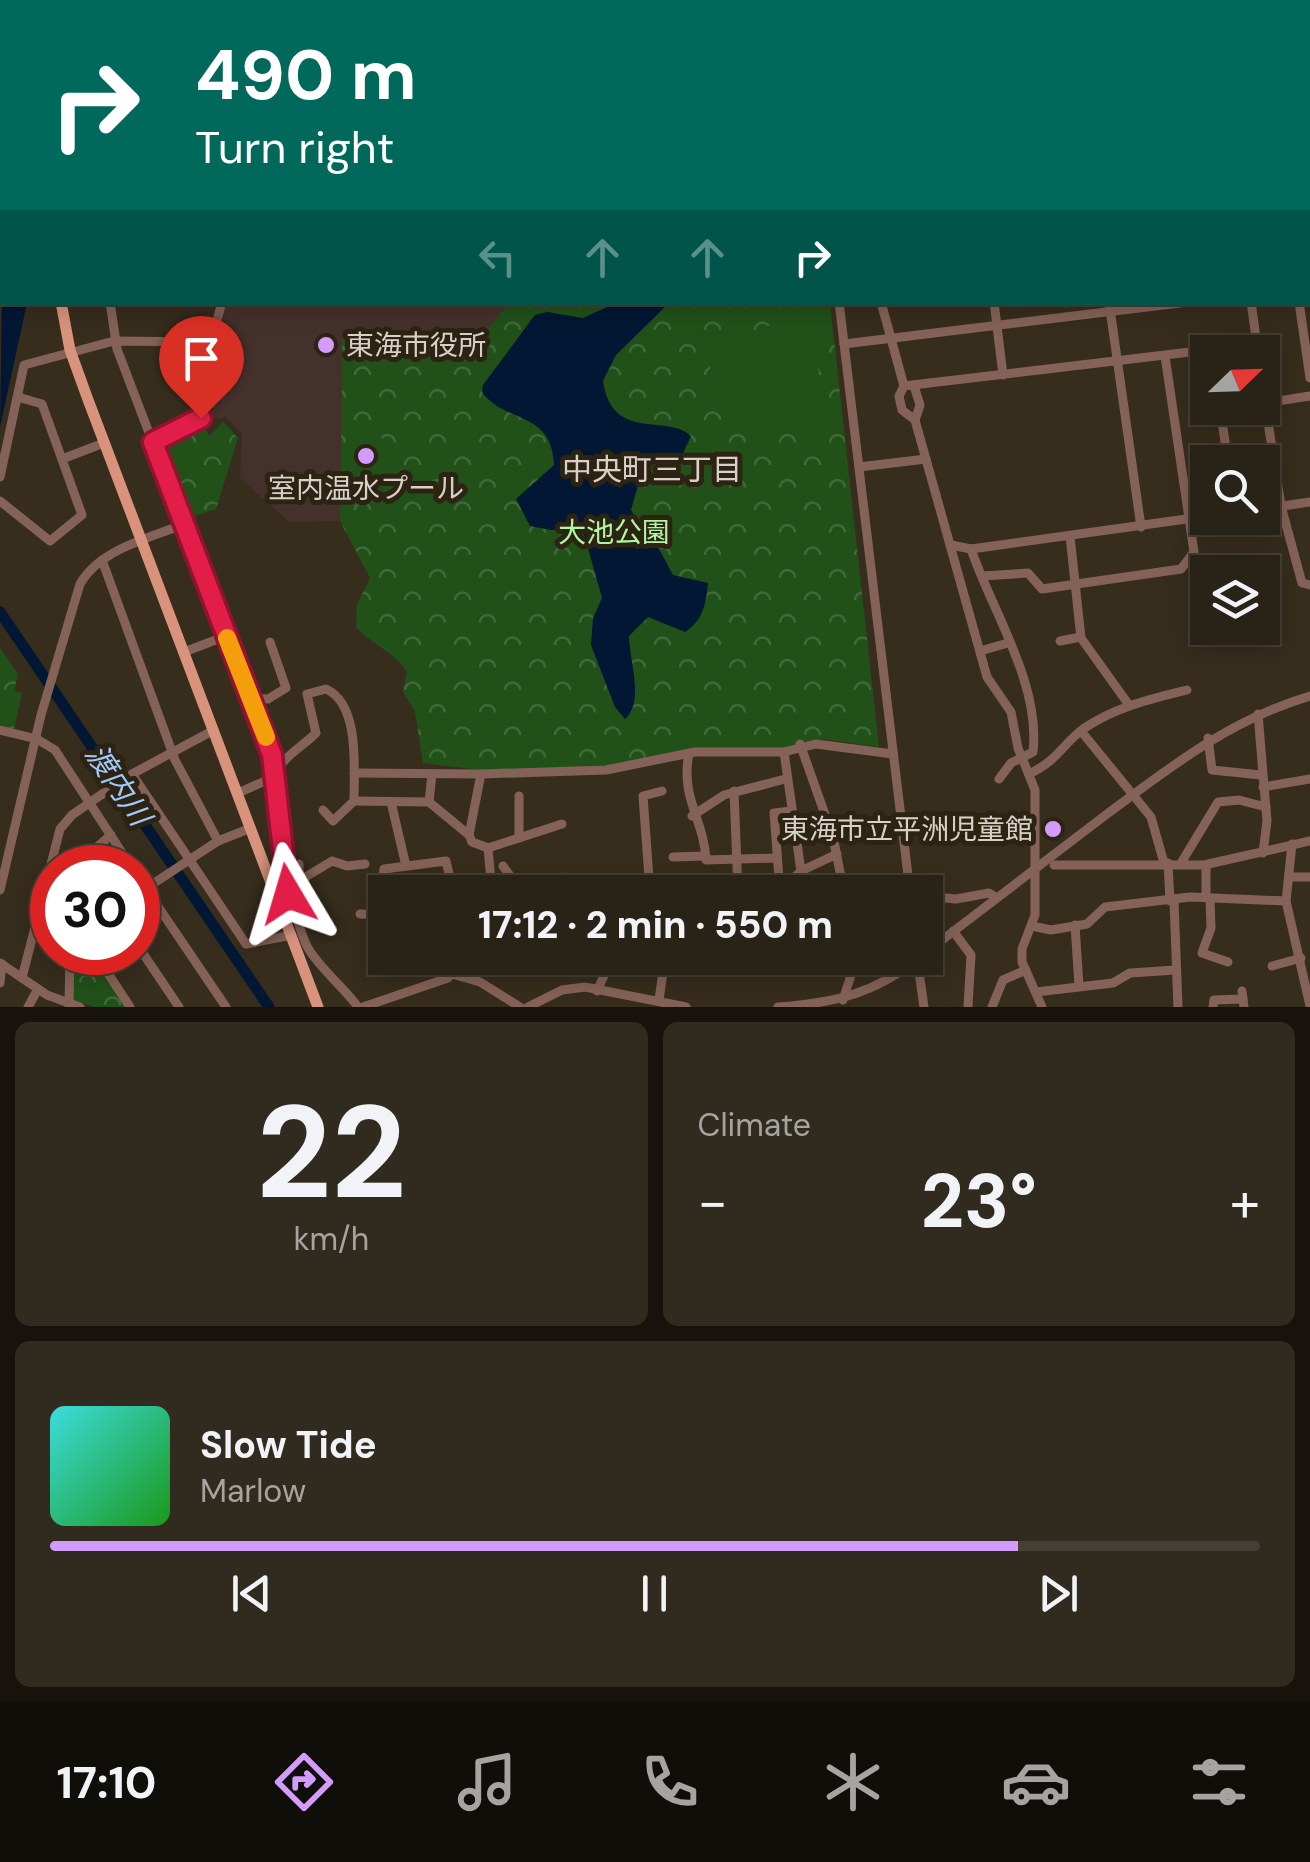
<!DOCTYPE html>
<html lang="en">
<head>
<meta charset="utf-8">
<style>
	body { margin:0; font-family:"DM Sans","Noto Sans JP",sans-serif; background:#312a1f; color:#f1f3f6; height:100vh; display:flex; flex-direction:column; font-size:38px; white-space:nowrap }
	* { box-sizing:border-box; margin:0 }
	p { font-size:32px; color:#a5a4a1 }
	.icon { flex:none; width:55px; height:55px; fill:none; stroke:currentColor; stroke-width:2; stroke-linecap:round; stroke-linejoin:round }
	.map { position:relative; height:1007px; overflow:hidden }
	.panel { display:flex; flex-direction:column; gap:15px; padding:15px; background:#17130c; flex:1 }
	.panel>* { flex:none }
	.top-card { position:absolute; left:0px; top:0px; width:1310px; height:305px; box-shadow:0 5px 25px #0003,0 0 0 2px #453f35; background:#00695c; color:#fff; overflow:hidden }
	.needle { width:65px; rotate:67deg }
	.fabs { position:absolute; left:1190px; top:335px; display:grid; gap:20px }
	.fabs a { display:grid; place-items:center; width:90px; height:90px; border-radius:0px; background:#292216; box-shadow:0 5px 25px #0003,0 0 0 2px #453f35; font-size:50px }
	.speed { position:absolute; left:30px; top:845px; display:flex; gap:20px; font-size:50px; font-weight:700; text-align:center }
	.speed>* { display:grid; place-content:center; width:130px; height:130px; border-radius:50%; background:#292216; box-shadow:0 5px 25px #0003,0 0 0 2px #453f35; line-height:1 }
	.speed .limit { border:15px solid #d22; background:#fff; color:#111 }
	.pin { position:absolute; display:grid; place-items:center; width:85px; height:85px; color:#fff; margin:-102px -42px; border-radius:50% 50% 50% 0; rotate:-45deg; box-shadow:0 0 10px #0007 }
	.pin .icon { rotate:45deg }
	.me { position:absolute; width:110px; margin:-55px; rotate:353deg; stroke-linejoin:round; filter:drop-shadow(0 0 8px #0008) }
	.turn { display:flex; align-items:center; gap:35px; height:210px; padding:0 30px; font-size:45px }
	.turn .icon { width:130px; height:130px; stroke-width:2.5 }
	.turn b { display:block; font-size:70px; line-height:85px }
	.lanes { display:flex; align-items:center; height:95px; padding:0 30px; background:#0003; justify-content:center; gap:50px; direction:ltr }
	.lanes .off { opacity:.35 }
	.big { font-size:75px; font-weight:800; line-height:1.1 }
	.panel .card { flex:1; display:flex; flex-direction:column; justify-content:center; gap:15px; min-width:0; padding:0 35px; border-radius:15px; background:#312a1f }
	.panel .dial { align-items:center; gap:0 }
	.dial b { font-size:130px; line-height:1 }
	.song { display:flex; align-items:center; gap:30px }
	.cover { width:120px; height:120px; border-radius:15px; background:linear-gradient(135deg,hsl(180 70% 55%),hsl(120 70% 35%)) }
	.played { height:10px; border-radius:5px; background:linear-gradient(90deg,#d39cfc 80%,#453f35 80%) }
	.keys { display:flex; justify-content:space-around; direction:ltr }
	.heat { display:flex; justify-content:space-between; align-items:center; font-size:55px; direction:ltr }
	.panel .tiles { flex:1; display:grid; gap:15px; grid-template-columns:1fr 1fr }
	.card:last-child { grid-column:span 2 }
	.trip { position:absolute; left:368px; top:875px; width:575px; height:100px; border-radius:0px; background:#292216; box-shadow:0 5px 25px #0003,0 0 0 2px #453f35; font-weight:800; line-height:100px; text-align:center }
	.tab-bar { display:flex; height:160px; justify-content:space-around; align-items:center; background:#100e09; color:#a5a4a1 }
	.tab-bar .icon { width:70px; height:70px }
	.tab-bar .current { color:#d39cfc }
	.tab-bar b { font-size:45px; color:#f1f3f6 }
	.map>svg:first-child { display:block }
</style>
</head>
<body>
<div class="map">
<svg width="1310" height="1007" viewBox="0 0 1310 1007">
	<defs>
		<pattern id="park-crowns" width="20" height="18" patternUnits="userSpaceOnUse" patternTransform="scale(2.5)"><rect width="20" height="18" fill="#215119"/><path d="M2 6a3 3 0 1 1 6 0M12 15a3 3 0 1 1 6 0" fill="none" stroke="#406939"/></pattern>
	</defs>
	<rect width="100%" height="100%" fill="#372d1d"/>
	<polygon fill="#45312c" points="501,302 505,308 475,347 342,340 340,521 289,522 240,478 242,434 226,417 204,420 226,303"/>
	<g fill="url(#park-crowns)">
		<path d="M 501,303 L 830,303 L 879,747 L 822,739 L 775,752 L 746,750 L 608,767 L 480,770 L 423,763 L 415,712 L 403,691 L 407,671 C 392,651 373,645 356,627 L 357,604 L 370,578 L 340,521 L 342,339 L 470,341 L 475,346 L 505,308 Z"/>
		<polygon points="223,422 238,438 216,509 186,519 157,444 202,423 209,436"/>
		<polygon points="0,648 18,674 14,691 22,693 14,729 0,725"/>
		<polygon points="75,953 91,953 127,1007 94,1007 73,999"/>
	</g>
	<g fill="#215119">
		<path d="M 805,310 L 823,324 L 822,355 L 817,357 L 823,418 C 776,453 696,422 712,358 L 742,337 Z"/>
		<polygon points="354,426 372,426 385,442 383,487 373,498 347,497 348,437 356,437"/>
	</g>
	<g fill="#011733">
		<polygon points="2,294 2,302 27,303 0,427"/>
		<path d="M 616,303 L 669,303 L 616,355 L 603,381 C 612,443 667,413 691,436 L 683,453 L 655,458 L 635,472 L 638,485 L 631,510 L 642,528 L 648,528 L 673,575 L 708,583 C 706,603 703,621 685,632 L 648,617 L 629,636 C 629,660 645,702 625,719 L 615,707 L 591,645 L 593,618 L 602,598 L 582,527 L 551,530 L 530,526 L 516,499 L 554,465 C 552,410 505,424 482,392 L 483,385 L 535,315 L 547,312 L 583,318 Z"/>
	</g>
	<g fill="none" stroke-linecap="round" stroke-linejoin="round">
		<polyline stroke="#011733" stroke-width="11" points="0,612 269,1007"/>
		<g stroke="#856257" stroke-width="9">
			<polyline points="35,0 35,2"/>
			<polyline points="114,0 117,2"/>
			<polyline points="221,0 227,2"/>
			<polyline points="664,0 665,2"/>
			<polyline points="816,0 816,2"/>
			<polyline points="872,0 872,2"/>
			<polyline points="921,0 921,2"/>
			<polyline points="966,0 966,2"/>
			<polyline points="1016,0 1016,2"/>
			<polyline points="1063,0 1064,2"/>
			<polyline points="1114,0 1115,2"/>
			<polyline points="1160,0 1160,2"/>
			<polyline points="1209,0 1209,2"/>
			<polyline points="1258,0 1258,2"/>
			<polyline points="1305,0 1305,2"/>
			<polyline points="61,2 61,0"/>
			<polyline points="433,2 434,0"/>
			<polyline points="631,2 640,0"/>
			<polyline points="1308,14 1310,14"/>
			<polyline points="0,57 2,57"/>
			<polyline points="1308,64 1310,64"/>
			<polyline points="1308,119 1310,119"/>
			<polyline points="0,194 2,204"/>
			<polyline points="0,216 2,216"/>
			<polyline points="0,226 2,226"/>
			<polyline points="1308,289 1310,289"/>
			<polyline points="0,290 2,280"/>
			<polyline points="110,302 117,349 272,755 274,777 238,793"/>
			<polyline points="839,302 910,892"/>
			<polyline points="881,302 904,386 899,396 902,410 915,420 987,677 1011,712 1018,748 1035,790 1035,915 1022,949 1022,962 1042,1007"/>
			<polyline points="994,302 1003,375"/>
			<polyline points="1109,302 1141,527"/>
			<polyline points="1251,302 1258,352"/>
			<polyline points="1299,302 1310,378"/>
			<polyline points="844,344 1188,302"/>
			<polyline points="1262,383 1281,506 1302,583 1310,585"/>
			<polyline points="904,386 1257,344"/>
			<polyline points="914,386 920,405 915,420"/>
			<polyline points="1265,403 1310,396"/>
			<polyline points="1220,408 1228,462"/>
			<polyline points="153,442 201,419 210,346 222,302"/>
			<polyline points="62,459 104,443"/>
			<polyline points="859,467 926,459"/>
			<polyline points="0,477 24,365 114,341 211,342"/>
			<polyline points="0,501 50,541 82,515 42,404 18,397"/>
			<polyline points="1262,509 1310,502"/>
			<polyline points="1070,536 1081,638 1129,705"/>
			<polyline points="951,545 971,549 1208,516"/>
			<path d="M 971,549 C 992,611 1041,684 1033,752 L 1011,763 L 999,779"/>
			<polyline points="102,560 175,760 218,841"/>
			<polyline points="983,576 1028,573 1042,589 1181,569 1194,552 1165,356"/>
			<polyline points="1060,641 1081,637"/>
			<polyline points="980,651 1008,643"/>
			<polyline points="184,652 226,636"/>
			<polyline points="251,698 268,699 286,688 270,642"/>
			<polyline points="1258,714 1267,821 1263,853"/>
			<polyline points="0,730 37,739 55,750 132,868"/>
			<polyline points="214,730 132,774 246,944 292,935"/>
			<polyline points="1081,731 1151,817 1164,863"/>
			<polyline points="1208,738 1212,770 1261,775"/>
			<polyline points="800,744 833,837 844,892"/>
			<polyline points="784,752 816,744 893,754"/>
			<path d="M 689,753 C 680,799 704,819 706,860 L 777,858"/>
			<polyline points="354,773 481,774"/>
			<path d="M 1029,774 C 1058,760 1060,747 1083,729 C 1115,707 1151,699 1187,690"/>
			<polyline points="1263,787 1310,779"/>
			<polyline points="734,791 738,892"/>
			<polyline points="519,796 519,838"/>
			<polyline points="354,801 429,802 432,774"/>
			<polyline points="391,802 406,866"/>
			<polyline points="429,802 469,835"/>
			<path d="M 323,810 L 333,821 L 354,801 C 354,768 360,704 326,689 L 307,694 L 316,733 C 302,747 282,757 274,776 C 267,796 295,927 308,948 C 321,970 343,986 358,1007"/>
			<polyline points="692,816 724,795 785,779"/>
			<polyline points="1292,844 1286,901 1310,1006"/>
			<polyline points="488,848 562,824"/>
			<polyline points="673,857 706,856"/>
			<polyline points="1168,863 1170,901"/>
			<polyline points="1181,863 1218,802 1239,800 1266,807"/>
			<polyline points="299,864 299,881 332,861 347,866 365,864"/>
			<polyline points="1054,865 1204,865 1310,841"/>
			<polyline points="503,866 519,888"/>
			<polyline points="90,868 96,848 111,835"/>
			<polyline points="801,871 837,854"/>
			<polyline points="138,877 226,1007"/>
			<polyline points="1290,877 1310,877"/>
			<polyline points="145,889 218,841 251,828"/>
			<path d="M 0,890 L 41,715 L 80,584 C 100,549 148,539 184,524"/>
			<polyline points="780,891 774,813 792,811"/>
			<polyline points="492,892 488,848 472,842 469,835 481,774 606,770 695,752 784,752 801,871 778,892"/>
			<path d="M 511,892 C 544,871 592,874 624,892"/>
			<polyline points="650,892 643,796 662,791"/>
			<polyline points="925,896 956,899 989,893 994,896"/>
			<polyline points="1206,896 1206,865"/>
			<polyline points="385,897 380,893 384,869 446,861 453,890 433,892"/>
			<polyline points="1210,898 1211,928 1202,953 1228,962"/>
			<polyline points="1174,901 1178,1007"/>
			<polyline points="360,914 385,915"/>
			<polyline points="1075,925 1079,986"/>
			<polyline points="1032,926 1051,930 1087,924 1105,907 1190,897 1286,901"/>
			<polyline points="953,931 971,955 968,1007"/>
			<polyline points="138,946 179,1007"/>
			<polyline points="94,952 130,1007"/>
			<path d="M 925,953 C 986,907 1046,860 1107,814 C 1173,765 1230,720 1310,696"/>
			<polyline points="917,958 924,1007"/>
			<polyline points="0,963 47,995 80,1007"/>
			<polyline points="1272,966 1301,958"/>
			<polyline points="607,969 627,970"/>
			<polyline points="452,974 480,982 520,1007"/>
			<polyline points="22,978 60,829 72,815 108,790"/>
			<polyline points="473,979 490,958"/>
			<polyline points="0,983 2,964"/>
			<polyline points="597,991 612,958"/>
			<polyline points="1242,991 1244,1007"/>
			<polyline points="1036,992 1113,983 1130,973 1176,970"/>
			<polyline points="659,1000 665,958"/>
			<polyline points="843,1000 851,975 851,958"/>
			<polyline points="28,1007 38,989"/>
			<polyline points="69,1007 70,952"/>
			<polyline points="363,1007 448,978 459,958"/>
			<polyline points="528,1007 562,990 585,987 686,1007"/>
			<path d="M 778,1007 C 834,1003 874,994 919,958"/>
			<polyline points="992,1007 1003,980 1026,970"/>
			<polyline points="1213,1007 1214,1000 1243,999"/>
		</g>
		<g stroke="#d9937d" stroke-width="11">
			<polyline points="99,2 99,0"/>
			<polyline points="61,302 70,350 87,397 318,1007"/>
		</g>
	</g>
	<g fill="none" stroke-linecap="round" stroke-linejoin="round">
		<g stroke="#92132f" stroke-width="25">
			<polyline id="route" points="201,418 153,442 272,755 288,894"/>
		</g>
		<use href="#route" stroke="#e11d48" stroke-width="18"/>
		<polyline stroke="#f59e0b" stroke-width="18" points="227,638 266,737"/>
	</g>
	<g fill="#d39cfc" stroke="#2d2313" stroke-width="4">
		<circle cx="326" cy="345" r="10"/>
		<circle cx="366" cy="456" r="10"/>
		<circle cx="1053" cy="829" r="10"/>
	</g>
	<g text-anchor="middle" stroke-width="10" stroke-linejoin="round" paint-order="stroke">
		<g font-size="28" fill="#d8d1c7" stroke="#2d2313" text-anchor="start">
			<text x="346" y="355">東海市役所</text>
			<text x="366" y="498" text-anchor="middle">室内温水プール</text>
			<text x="1033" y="839" text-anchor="end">東海市立平洲児童館</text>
		</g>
		<g font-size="28" fill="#adf8a1" stroke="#2d2313">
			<text x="614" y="542">大池公園</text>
		</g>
		<g font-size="30" fill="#d8d1c7" stroke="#2d2313">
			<text x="652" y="480">中央町三丁目</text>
		</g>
		<g font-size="30" font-style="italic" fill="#a0c8f9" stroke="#2d2313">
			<text transform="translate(118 785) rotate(56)" y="10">渡内川</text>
		</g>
	</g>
</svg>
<div class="fabs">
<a><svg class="needle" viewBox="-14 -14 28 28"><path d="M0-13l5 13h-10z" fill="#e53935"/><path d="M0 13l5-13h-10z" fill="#a5a4a1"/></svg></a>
<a><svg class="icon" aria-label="search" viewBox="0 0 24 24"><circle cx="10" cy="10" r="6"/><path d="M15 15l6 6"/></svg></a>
<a><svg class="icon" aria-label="layers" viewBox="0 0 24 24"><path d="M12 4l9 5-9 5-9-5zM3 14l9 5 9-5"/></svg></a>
</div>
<div class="speed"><div class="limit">30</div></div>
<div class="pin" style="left:201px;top:418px;background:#d93025"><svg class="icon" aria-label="arrive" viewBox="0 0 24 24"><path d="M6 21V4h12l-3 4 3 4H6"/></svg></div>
<svg class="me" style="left:288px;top:894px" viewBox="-20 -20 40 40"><path d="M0-17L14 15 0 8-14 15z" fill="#e11d48" stroke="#fff" stroke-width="4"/></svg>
<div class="trip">17:12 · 2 min · 550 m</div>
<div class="top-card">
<div class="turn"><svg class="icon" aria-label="right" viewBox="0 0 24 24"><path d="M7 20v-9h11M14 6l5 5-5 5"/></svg><div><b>490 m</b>Turn right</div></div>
<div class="lanes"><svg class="icon off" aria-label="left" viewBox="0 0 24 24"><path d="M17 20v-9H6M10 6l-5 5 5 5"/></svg><svg class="icon off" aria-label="ahead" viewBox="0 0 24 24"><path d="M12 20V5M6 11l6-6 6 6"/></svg><svg class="icon off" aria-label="ahead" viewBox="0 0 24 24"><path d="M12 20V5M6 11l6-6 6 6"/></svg><svg class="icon" aria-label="right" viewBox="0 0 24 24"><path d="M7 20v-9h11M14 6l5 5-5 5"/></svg></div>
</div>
</div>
<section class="panel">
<div class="tiles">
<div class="card dial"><b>22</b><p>km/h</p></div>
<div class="card"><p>Climate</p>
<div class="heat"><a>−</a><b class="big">23°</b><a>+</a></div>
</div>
<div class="card">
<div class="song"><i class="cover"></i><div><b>Slow Tide</b><p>Marlow</p></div></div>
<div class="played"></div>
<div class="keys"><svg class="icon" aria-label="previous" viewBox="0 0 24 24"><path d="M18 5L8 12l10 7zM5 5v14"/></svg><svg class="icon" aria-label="pause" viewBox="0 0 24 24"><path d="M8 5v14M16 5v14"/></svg><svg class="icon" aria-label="next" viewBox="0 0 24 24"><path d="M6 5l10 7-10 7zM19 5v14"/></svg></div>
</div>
</div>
</section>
<nav class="tab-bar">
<b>17:10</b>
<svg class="icon current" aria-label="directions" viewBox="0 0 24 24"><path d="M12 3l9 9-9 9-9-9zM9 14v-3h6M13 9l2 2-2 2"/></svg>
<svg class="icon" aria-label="music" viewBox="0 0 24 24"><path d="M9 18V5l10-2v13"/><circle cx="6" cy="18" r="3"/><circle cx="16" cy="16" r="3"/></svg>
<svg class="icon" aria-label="phone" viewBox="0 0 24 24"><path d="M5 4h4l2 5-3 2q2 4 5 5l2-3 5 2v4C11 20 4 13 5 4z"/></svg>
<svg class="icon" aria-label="climate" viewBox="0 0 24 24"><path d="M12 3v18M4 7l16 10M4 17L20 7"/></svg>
<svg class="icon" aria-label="car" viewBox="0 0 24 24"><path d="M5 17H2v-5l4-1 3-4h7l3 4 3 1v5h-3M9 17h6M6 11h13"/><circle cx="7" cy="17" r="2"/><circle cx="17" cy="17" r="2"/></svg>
<svg class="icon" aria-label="filters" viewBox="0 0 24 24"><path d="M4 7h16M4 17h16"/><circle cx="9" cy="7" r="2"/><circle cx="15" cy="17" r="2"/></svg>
</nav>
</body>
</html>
